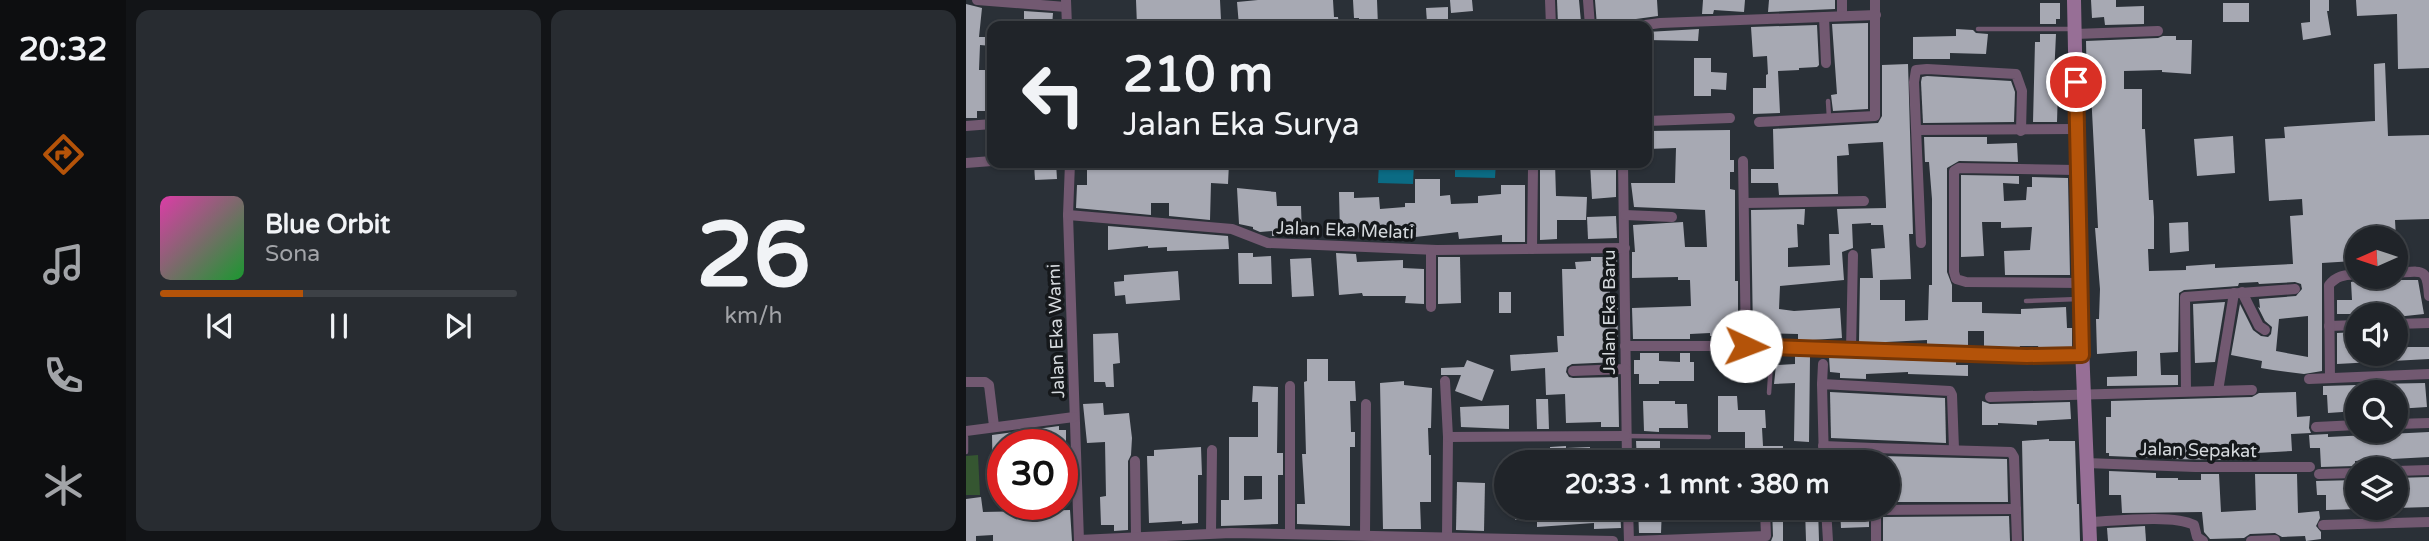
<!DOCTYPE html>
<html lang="id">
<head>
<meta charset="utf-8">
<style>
	body { margin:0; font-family:"Varela Round",sans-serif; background:#282c31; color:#f1f3f6; height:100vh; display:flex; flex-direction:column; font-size:26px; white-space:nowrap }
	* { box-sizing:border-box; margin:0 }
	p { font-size:23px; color:#a2a4a8 }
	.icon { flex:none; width:38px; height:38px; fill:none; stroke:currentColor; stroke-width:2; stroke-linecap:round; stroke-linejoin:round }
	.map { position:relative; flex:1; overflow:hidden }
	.side { display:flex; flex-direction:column; gap:10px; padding:10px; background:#121417; width:840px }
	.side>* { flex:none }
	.banner { position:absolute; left:21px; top:21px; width:665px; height:147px; border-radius:14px; box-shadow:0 2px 5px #0004,0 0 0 2px #3d4146; background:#202429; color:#f1f3f6; overflow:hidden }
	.needle { width:46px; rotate:267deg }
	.tools { position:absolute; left:1379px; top:226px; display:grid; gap:14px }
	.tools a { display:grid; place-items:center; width:63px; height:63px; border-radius:50%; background:#202429; box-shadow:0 2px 5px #0004,0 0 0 2px #3d4146; font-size:35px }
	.speed { position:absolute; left:21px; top:429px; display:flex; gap:14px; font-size:35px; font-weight:700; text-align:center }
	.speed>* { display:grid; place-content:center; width:91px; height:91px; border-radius:50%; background:#202429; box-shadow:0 2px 5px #0004,0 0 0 2px #3d4146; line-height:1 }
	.speed .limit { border:10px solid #d22; background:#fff; color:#111 }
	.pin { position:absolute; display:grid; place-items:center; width:60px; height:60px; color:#fff; margin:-30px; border:4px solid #fff; border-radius:50%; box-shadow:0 2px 7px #0007 }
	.me { position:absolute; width:77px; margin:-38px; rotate:92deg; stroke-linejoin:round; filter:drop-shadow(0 0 5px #0008) }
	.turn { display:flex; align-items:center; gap:24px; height:147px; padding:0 21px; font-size:32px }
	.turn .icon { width:91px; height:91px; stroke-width:2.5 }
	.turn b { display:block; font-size:49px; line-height:60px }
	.side .card { flex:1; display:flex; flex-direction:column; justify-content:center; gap:10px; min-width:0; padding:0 24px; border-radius:14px; background:#282c31 }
	.side .dial { align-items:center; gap:0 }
	.dial b { font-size:91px; line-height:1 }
	.song { display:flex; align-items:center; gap:21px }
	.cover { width:84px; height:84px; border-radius:10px; background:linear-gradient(135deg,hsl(320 70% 55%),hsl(130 70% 35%)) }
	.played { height:7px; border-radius:4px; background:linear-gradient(90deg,#b45309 40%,#3d4146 40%) }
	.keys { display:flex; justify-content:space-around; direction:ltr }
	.side .tiles { flex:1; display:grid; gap:10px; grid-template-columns:repeat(2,1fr) }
	.trip { position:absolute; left:528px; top:450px; width:406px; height:70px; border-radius:35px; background:#202429; box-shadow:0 2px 5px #0004,0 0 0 2px #3d4146; font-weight:700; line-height:70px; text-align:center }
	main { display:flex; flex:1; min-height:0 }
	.tab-bar { display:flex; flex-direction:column; width:126px; justify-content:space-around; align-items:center; background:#0d0e10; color:#a2a4a8 }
	.tab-bar .icon { width:49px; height:49px }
	.tab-bar .current { color:#b45309 }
	.tab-bar b { font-size:32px; color:#f1f3f6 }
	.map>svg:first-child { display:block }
</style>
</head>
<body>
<main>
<nav class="tab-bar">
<b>20:32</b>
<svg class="icon current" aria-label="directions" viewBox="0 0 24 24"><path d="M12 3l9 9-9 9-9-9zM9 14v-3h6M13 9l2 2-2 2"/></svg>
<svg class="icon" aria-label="music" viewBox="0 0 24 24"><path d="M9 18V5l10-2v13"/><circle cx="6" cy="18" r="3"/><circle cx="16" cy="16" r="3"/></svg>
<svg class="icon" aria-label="phone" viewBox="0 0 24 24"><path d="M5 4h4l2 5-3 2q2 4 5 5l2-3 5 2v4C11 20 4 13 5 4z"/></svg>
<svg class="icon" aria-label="climate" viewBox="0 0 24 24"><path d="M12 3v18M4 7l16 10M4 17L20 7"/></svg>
</nav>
<section class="side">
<div class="tiles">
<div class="card">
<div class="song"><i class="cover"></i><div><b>Blue Orbit</b><p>Sona</p></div></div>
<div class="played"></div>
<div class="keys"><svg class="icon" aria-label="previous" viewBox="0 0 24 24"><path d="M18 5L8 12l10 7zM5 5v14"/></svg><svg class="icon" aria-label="pause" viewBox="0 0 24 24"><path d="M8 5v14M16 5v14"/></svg><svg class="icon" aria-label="next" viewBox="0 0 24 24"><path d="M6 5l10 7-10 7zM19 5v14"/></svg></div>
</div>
<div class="card dial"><b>26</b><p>km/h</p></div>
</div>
</section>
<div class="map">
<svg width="1463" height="541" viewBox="0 0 1463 541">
	<rect width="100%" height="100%" fill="#2a3037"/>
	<polygon fill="#355631" points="12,455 14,495 0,495 0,456"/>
	<g fill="#0b6b84">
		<polygon points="413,163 448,163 447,184 412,183"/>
		<polygon points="489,163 530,163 529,178 489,177"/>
	</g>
	<g fill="#a7a9b3" fill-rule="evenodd">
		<polygon points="170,0 254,0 255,20 226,21 227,26 216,26 216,23 171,26"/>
		<polygon points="292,0 367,0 368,17 372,17 373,26 349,26 349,21 328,22 328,26 273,26 271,2"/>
		<polygon points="387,0 411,0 412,26 393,26 393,18 388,18"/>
		<polygon points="484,0 506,0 507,11 485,13"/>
		<polygon points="591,0 613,0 615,22 592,24"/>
		<polygon points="629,0 691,0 692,16 670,19 665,23 655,24 655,26 631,26"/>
		<polygon points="737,0 779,0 778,12 748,10 747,14 736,14"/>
		<polygon points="803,0 869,0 869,9 802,12"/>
		<polygon points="1125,0 1150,0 1150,7 1178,6 1178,24 1139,25 1138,17 1126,18"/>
		<polygon points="1344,0 1363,0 1363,11 1361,11 1365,35 1337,40 1335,23 1344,22"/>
		<polygon points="1390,0 1463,0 1463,68 1432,69 1431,14 1391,16"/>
		<polygon points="1074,3 1094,3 1094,19 1090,19 1090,24 1074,24"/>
		<rect x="1257" y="3" width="26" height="19"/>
		<polygon points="0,4 16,8 13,37 26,37 26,46 14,45 13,70 26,70 25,111 11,111 11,118 0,118"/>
		<polygon points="482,7 482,22 461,23 460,8"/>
		<polygon points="58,11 87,13 86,26 58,26"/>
		<polygon points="902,23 902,109 867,111 865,95 871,94 866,24"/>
		<polygon points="851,25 853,65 851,67 833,68 833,70 812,71 814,113 787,114 787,88 800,88 800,75 802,74 801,56 787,57 785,27"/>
		<polygon points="733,29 732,41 681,40 681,32"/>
		<polygon points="990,29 1007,30 1010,33 1022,34 1020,54 984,53 984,59 947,59 947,37 990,36"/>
		<polygon points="1074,34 1090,34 1088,77 1091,77 1092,89 1091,122 1067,122 1069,42 1074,42"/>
		<path d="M 1197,36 L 1210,36 L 1210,40 L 1226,40 L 1225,74 L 1196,72 L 1196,70 L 1158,71 L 1158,89 L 1176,89 L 1176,129 L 1179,129 L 1183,200 L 1187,200 L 1188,217 L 1188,249 L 1182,249 L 1183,271 L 1220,270 L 1220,266 L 1249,264 L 1249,268 L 1327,264 L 1324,216 L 1337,215 L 1336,199 L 1303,201 L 1299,139 L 1319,138 L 1318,127 L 1409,121 L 1408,64 L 1419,63 L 1422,136 L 1463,135 L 1463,219 L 1429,220 L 1430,238 L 1391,238 L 1391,247 L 1387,247 L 1388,261 L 1356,263 L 1356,371 L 1338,374 L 1307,370 L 1295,368 L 1296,361 L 1265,355 L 1274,304 L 1287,330 L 1295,336 L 1302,337 L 1305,334 L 1306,327 L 1299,321 L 1292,307 L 1294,308 L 1293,299 L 1330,296 L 1336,289 L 1335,284 L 1329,282 L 1293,284 L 1292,282 L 1273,283 L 1272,286 L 1218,290 L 1213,293 L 1212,352 L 1194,353 L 1195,375 L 1212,375 L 1212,385 L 1141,386 L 1141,377 L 1171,376 L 1171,351 L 1131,354 L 1130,319 L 1133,319 L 1134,289 L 1129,228 L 1132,228 L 1125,92 L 1121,92 L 1120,41 L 1192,38 ZM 1342,316 L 1342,357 L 1310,351 L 1313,319 Z"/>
		<polygon points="728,58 745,58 745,72 761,73 760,90 745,89 745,96 728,96"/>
		<polygon points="942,64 947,234 943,234 945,279 914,280 914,300 939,300 939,321 962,320 963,285 966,285 966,199 963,162 959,162 958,137 1021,137 1021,144 1051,143 1052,162 993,161 981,168 981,272 986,285 986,302 1016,302 1016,313 1055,314 1055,309 1100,307 1101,328 1106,328 1106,348 1073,349 1072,346 1054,346 1053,349 1018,348 1018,331 1002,331 1002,345 961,346 961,340 920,342 920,344 893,343 894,278 907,278 905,249 919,248 917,225 905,225 905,223 886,224 887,248 876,252 878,280 814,286 813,309 828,311 874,308 876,338 832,341 832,334 787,333 785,210 839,209 838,225 831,224 832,247 822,248 822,267 864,265 863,234 873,234 871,209 920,208 920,205 917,142 882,144 883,155 871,156 872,194 813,195 812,183 785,183 785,169 808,169 807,129 912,123 916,116 916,65"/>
		<polygon points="961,76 1045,81 1049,92 1048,122 957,123 955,82 956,77"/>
		<polygon points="764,130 764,160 768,160 768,172 764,172 764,189 769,190 769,281 772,281 772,334 744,336 744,333 724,334 724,339 667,339 666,308 725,306 724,280 712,280 712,277 666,278 666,252 669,252 667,225 717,222 719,247 741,247 739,210 668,207 665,183 709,183 710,148 681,149 681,131"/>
		<polygon points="1267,136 1269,173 1231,176 1228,139"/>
		<polygon points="68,163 90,163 91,179 69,180"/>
		<polygon points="121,163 263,163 262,184 245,183 244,220 203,216 203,203 185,203 185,215 110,208 111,185 121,185"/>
		<polygon points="572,163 589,163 590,196 621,197 620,220 591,220 591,239 574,240 574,168"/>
		<polygon points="624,163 650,163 650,197 626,199"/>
		<polygon points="995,175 1053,176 1053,184 1037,183 1038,201 1060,200 1061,187 1066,187 1066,177 1102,178 1104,275 1039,275 1038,251 1064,250 1066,227 1035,228 1035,222 1016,222 1018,256 995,257"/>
		<polygon points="449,179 474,179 474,196 484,195 485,204 512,203 512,196 535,194 535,185 559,185 559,242 536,242 536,235 493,239 492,232 441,238 441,231 427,232 427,229 374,234 373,192 388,192 388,198 413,197 414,209 439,207 439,203 449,203"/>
		<polygon points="271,188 310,192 311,206 335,206 336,235 306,236 306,231 294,232 287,229 287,227 273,224"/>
		<polygon points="650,216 651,238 622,239 621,217"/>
		<polygon points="1222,222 1223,251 1204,253 1203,223"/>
		<polygon points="142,226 262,236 263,249 201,251 201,247 182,248 182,246 142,250"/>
		<polygon points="272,253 287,253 287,257 305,256 306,284 273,284"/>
		<polygon points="370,253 390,254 391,262 437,260 437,268 458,269 458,304 439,303 440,296 397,296 396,293 373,295"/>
		<polygon points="472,257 494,257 495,303 472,304"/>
		<polygon points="625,257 651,257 651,279 644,280 644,304 646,309 652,308 651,362 606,364 601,367 600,372 603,377 607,378 652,377 653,427 635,427 635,422 600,423 599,394 580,395 579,368 545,371 544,355 592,352 591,336 598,336 596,269 610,269 609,262 625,261"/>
		<polygon points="345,258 348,296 326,297 324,259"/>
		<polygon points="212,271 214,300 160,304 159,295 149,296 148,282 158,281 158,275"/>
		<polygon points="1398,276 1424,276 1430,280 1452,280 1458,314 1430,317 1402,314 1371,314 1371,300 1386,300 1385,282 1395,280"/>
		<rect x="533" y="292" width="12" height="21"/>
		<polygon points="1259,302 1249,362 1229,363 1227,304"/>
		<polygon points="1430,331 1441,331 1441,347 1463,347 1463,359 1371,364 1371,333 1391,332 1391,354 1430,354"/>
		<polygon points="152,333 154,363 147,364 148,387 140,387 139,382 128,382 127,334"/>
		<polygon points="674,353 693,353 693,361 714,362 714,353 724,353 724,362 728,362 728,381 693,381 693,384 673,384 673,374 668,374 668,360 674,360"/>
		<polygon points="761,354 800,354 800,368 762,370"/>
		<polygon points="829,355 844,356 843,442 828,441 829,383 808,384 810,365 829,364"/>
		<polygon points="863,357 990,362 990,365 1002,365 1002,376 942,374 942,372 900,374 900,379 874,378 874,373 864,372"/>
		<polygon points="341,359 362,359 362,381 389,381 390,401 384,401 385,432 389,432 389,447 384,447 384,526 331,524 331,504 339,504 336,454 340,454 338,382 341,381"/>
		<polygon points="501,360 528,370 516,401 489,391 495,375 475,375 475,368 498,367"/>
		<polygon points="438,381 438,385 466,388 465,428 462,428 463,455 465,455 465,502 454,502 455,529 417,529 414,383"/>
		<polygon points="1459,383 1461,407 1430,409 1430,392 1407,392 1407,384"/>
		<polygon points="1391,385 1391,411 1362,413 1361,395 1357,395 1357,386"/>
		<path d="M 287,386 L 312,387 L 311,453 L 317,453 L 317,475 L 312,475 L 312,524 L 255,526 L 255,500 L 263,500 L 263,437 L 292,437 L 292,402 L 286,402 ZM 278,476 L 296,476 L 296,499 L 278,500 Z"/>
		<polygon points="864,392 979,398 980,443 865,438"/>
		<polygon points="1330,392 1331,417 1344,416 1343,428 1345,433 1325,434 1326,451 1254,455 1255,460 1206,459 1206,454 1190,455 1190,458 1143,456 1143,453 1140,453 1140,417 1145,417 1145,401 1286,397 1293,393"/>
		<polygon points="752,396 771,396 772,410 799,410 800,428 796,428 797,446 817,446 817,459 797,459 797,462 765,462 764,451 779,450 779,432 752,432"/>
		<polygon points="570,399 582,399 583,429 571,429"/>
		<polygon points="677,401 709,401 709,404 721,404 722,428 693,428 693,432 678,431"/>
		<polygon points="1016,401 1024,404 1104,402 1105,419 1071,421 1071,425 1032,423 1032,425 1016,425"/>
		<polygon points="137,403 138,415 163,413 166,438 165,455 162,461 162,530 148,531 148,525 135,525 134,497 140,496 139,442 121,443 117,404"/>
		<polygon points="543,405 543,429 495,427 494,407"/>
		<polygon points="93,426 93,430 100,430 100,444 69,444 69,437 39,439 37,488 27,488 26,435"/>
		<polygon points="1463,432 1463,457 1389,461 1389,466 1355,467 1354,448 1344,448 1343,435 1362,434 1362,437"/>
		<polygon points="1083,439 1083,441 1109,441 1111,504 1113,504 1114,541 1058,541 1056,441"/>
		<polygon points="670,441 694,441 694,462 671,462"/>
		<polygon points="600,446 600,448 624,447 624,462 584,462 584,447"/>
		<polygon points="235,447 236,475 232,475 232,523 216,524 216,521 183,523 181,456 188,456 188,450"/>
		<polygon points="915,456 1041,459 1042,502 922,502 922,462 915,462"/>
		<polygon points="1143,471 1190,473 1190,478 1212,478 1212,480 1235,480 1235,474 1253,474 1255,512 1290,510 1289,474 1331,474 1332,513 1353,511 1354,518 1350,526 1355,532 1355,539 1340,541 1339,536 1316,537 1309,533 1284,534 1278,538 1244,539 1238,532 1236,512 1156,513 1155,495 1143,495"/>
		<polygon points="1463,477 1463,507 1430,508 1430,478"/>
		<polygon points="1391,480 1391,509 1360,510 1360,495 1351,495 1350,481"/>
		<polygon points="491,482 519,483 518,531 490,530"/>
		<polygon points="15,497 17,512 104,510 106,541 27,541 27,535 10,536 10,541 0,541 0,499"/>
		<polygon points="549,508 654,508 655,528 628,529 628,523 571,527 571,519 549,520"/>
		<polygon points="672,508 696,508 695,533 673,533"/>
		<polygon points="806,508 817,508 817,541 805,541 807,536"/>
		<polygon points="839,508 852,508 853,541 840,541"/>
		<polygon points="874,508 903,508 903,527 875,528"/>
		<polygon points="1043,516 1044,541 917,541 917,517"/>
		<polygon points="1179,526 1180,541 1142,541 1141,528"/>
	</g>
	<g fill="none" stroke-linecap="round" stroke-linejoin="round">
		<g stroke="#725971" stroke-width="4.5">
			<polyline points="1012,29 1105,29"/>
			<polyline points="862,101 863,118"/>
			<polyline points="1060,301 1113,299"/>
			<polyline points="803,393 806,348"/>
			<polyline points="661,436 743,437"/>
			<polyline points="0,437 0,452"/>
		</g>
		<g stroke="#725971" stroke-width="10">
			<polyline points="11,0 100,7"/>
			<polyline points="100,0 101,26"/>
			<polyline points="584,0 585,26"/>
			<polyline points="622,0 624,26"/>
			<polyline points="876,16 876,0"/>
			<polyline points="858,17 860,63"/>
			<polyline points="672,26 694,23 910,15"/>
			<polyline points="1109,34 1192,31"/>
			<polyline points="681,121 764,118"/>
			<polyline points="793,122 909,116 909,0"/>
			<polyline points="0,126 26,124"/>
			<polyline points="951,130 1109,129"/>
			<polyline points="777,161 780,346"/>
			<polyline points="0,163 26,161"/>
			<polyline points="104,163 102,215 113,541"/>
			<polyline points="657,163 661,462"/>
			<polyline points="1110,170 993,168 988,171 988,272 990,279 1000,282 1114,283"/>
			<polyline points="778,203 898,201"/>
			<polyline points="102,215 266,229 302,243 471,250 659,248"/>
			<polyline points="659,215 706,217"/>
			<polyline points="955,243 948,82 950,70 961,69 1050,74 1056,91 1055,131"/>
			<polyline points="566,249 567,168"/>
			<polyline points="465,250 465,307"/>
			<path d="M 1430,273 C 1457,271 1461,267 1463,296"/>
			<polyline points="1276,292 1293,326 1299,330"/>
			<polyline points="1430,324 1463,323"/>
			<polyline points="1363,326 1391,325"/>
			<polyline points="659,346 780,346 1061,357 1116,355"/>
			<polyline points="885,350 887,255"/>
			<polyline points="607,371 659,369"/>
			<path d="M 1364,378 L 1363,285 C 1371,275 1379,275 1391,274"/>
			<polyline points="1343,379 1463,374"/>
			<polyline points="479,381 482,437 481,536"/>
			<polyline points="0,382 19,382 23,385 28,426"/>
			<polyline points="856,384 857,364"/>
			<polyline points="1220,391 1219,297 1329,289"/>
			<polyline points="1252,391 1268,293"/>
			<polyline points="1024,397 1286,390"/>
			<polyline points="1430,424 1463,423"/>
			<polyline points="1350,427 1391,425"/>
			<polyline points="0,431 108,417"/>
			<polyline points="482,437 660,436"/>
			<polyline points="857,446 907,448"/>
			<polyline points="169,461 170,537"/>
			<polyline points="858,462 856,384 984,391 986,395 988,449"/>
			<polyline points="908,462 907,448 1045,452 1048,457 1051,541"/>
			<polyline points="1120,463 1229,467 1344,467"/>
			<polyline points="1430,471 1463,470"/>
			<polyline points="1353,474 1391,473"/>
			<polyline points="662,508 663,541"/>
			<polyline points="860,508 862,541"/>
			<polyline points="910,510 1050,509"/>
			<path d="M 1123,522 C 1147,521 1208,514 1228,525 L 1231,537 L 1237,541"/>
			<polyline points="1357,525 1463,522"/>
			<polyline points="245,533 246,450"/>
			<polyline points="324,533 324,386"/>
			<polyline points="399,534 400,404"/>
			<polyline points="113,540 265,533 647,541"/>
			<polyline points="668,541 800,536 799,510"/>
			<polyline points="910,541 910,508"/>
			<polyline points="1285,541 1309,540"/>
		</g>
		<polyline stroke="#976f96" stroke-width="14" points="1108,0 1114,299 1124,541"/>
	</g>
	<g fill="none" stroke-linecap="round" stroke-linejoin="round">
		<g stroke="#753606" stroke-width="18">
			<polyline id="route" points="780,346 1061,356 1116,355 1110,82"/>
		</g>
		<use href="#route" stroke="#b45309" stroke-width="12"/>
	</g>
	<g text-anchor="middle" stroke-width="7" stroke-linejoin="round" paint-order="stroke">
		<g font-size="18" fill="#d5d9dd" stroke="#15181b">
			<text transform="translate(379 230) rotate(2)" y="6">Jalan Eka Melati</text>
			<text transform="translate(643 312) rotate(-90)" y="6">Jalan Eka Baru</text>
			<text transform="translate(90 331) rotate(-92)" y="6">Jalan Eka Warni</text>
			<text transform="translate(1232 450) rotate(1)" y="6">Jalan Sepakat</text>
		</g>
	</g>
</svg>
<div class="tools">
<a><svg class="needle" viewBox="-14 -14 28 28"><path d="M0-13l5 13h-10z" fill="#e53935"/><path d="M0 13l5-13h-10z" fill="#a2a4a8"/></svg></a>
<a><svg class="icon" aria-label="sound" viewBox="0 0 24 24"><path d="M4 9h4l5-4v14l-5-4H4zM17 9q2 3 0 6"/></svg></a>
<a><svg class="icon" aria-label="search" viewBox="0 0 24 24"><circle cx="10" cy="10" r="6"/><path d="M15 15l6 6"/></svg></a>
<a><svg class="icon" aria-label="layers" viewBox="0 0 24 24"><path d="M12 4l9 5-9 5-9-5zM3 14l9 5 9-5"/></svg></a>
</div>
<div class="speed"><div class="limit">30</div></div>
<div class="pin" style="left:1110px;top:82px;background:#d93025"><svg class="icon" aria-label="arrive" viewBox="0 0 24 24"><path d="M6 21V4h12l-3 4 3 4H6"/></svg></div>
<svg class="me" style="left:780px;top:346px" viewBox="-20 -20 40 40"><circle r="19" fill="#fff"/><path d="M0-13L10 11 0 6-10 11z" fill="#b45309"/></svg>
<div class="trip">20:33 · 1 mnt · 380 m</div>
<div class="banner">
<div class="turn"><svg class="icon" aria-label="left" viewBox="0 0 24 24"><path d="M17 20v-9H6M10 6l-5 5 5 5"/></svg><div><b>210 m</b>Jalan Eka Surya</div></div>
</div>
</div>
</main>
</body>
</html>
